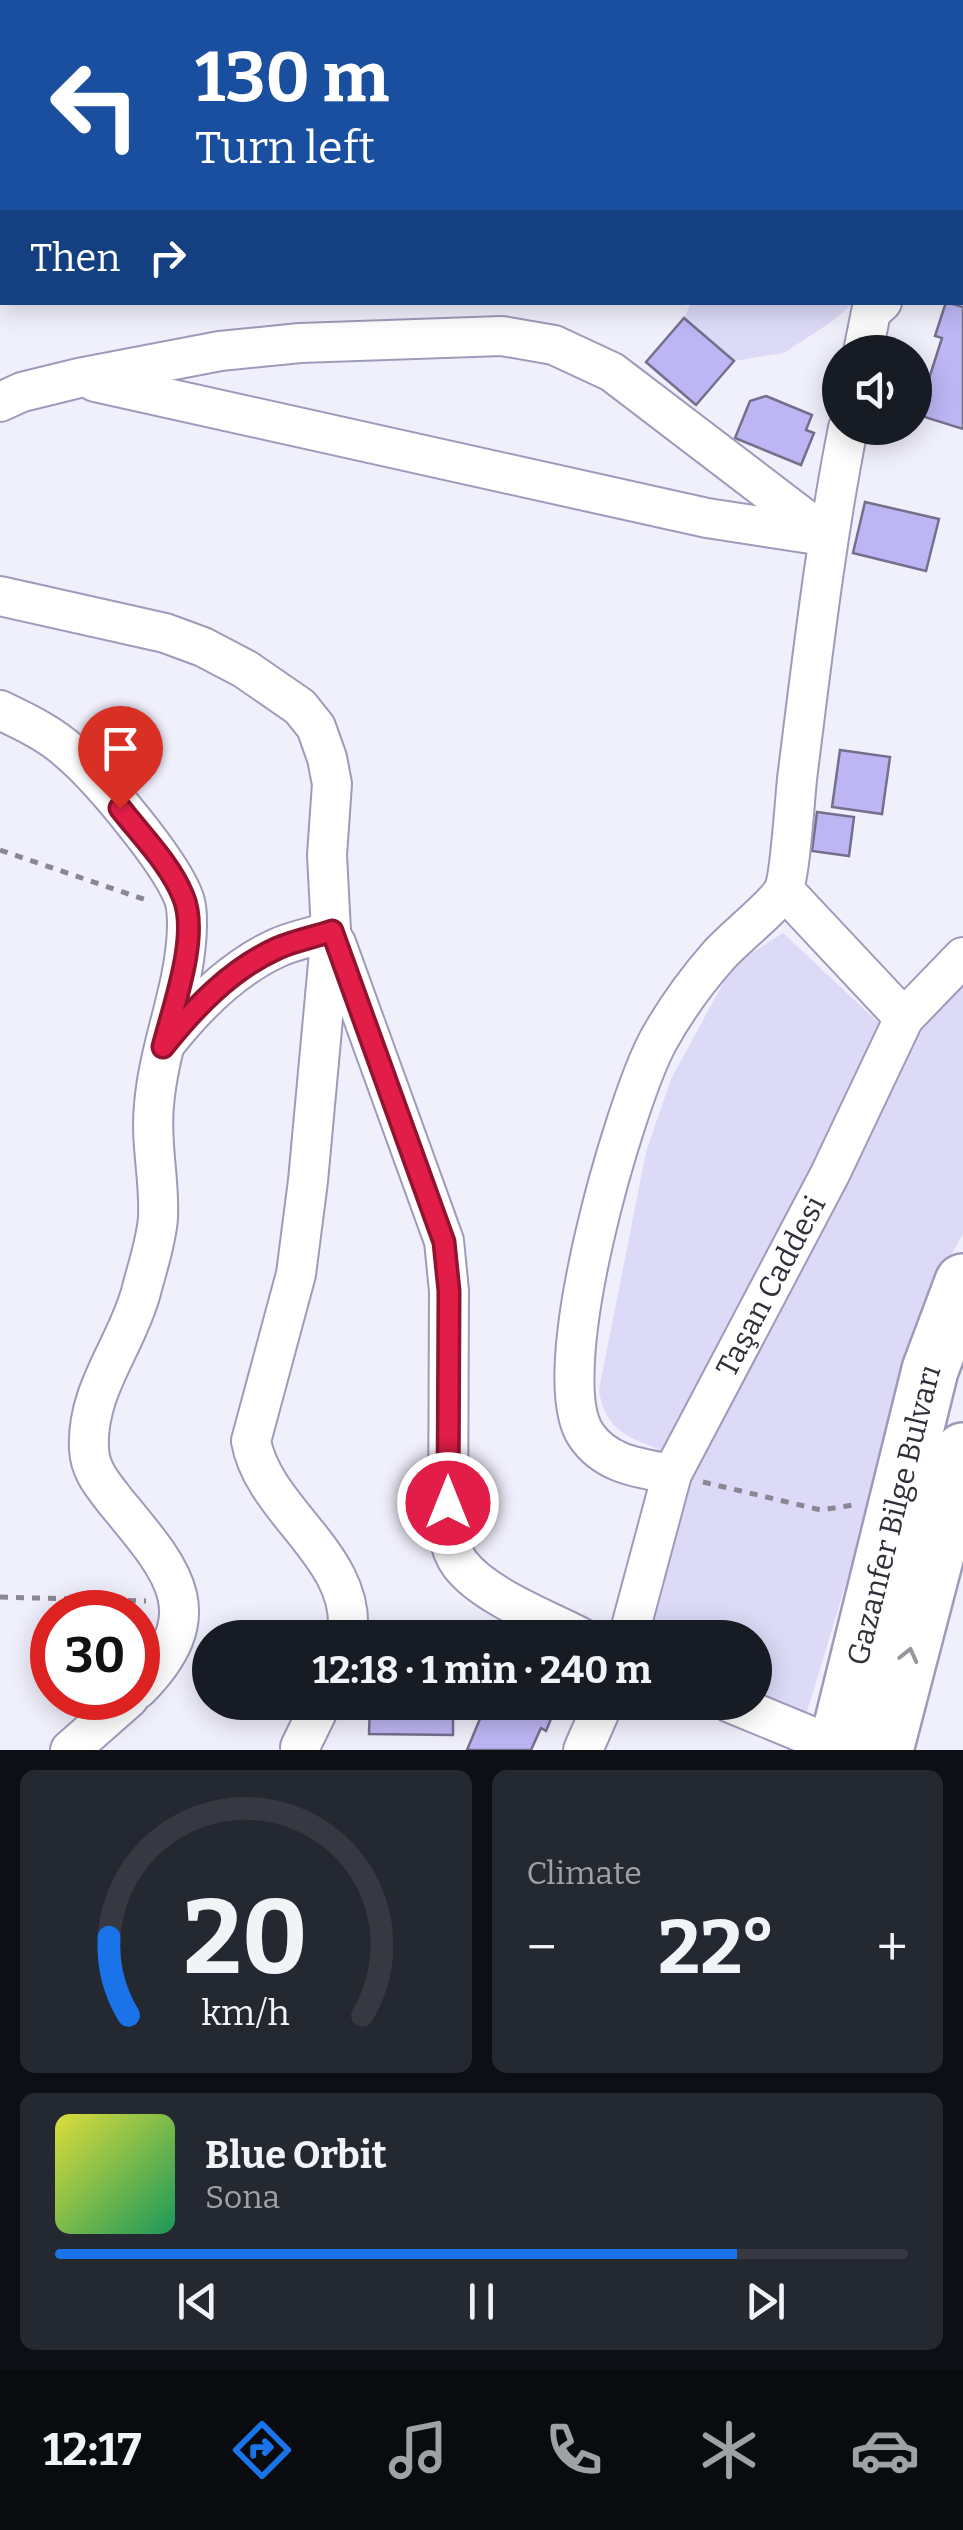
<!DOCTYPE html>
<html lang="en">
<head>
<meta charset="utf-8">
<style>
	body { margin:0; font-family:Bitter,serif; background:#242831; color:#f1f3f6; height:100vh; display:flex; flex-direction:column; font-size:38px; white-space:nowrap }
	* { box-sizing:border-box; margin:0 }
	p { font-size:32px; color:#9ea1a6 }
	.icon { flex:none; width:55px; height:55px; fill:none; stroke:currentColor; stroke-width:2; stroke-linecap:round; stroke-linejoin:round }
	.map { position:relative; height:1750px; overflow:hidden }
	.side { display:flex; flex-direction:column; gap:20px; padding:20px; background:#0d0f14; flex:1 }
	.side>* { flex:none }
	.hud { position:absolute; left:0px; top:0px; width:965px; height:305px; box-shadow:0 5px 25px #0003; background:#1a4fa0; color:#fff; overflow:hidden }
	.controls { position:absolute; left:822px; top:335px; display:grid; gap:20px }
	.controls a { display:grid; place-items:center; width:110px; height:110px; border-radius:50%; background:#171b24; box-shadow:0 5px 25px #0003; font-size:50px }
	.speed { position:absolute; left:30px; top:1590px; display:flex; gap:20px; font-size:50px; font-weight:700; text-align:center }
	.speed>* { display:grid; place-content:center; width:130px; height:130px; border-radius:50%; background:#171b24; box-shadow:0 5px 25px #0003; line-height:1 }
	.speed .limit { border:15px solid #d22; background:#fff; color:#111 }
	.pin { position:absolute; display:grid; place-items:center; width:85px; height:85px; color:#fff; margin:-102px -42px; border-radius:50% 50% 50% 0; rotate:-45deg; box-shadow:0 0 10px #0007 }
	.pin .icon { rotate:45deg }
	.me { position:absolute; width:110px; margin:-55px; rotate:0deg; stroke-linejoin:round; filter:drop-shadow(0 0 8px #0008) }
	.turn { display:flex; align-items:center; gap:35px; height:210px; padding:0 30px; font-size:45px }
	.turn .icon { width:130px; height:130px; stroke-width:2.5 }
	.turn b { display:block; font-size:70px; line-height:85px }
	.then { display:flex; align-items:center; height:95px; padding:0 30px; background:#0003; gap:20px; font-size:38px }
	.big { font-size:75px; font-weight:700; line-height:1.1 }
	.side .widget { flex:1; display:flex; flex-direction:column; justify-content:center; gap:15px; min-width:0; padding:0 35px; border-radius:15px; background:#242831 }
	.side .dial { align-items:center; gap:0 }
	.dial svg { height:260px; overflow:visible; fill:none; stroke:#363941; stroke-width:7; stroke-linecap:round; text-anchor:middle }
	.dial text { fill:#f1f3f6; stroke:none }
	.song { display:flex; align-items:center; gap:30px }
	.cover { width:120px; height:120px; border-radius:15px; background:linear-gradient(135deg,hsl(60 70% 55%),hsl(150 70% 35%)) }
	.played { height:10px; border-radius:5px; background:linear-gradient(90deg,#1a73e8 80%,#363941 80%) }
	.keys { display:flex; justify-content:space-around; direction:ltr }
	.heat { display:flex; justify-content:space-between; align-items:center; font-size:55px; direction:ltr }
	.side .tiles { flex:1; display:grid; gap:20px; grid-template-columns:1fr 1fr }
	.widget:last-child { grid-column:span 2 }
	.trip { position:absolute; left:192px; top:1620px; width:580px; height:100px; border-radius:50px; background:#171b24; box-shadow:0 5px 25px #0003; font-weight:700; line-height:100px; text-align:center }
	.dock { display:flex; height:160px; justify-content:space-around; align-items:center; background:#090b0e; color:#9ea1a6 }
	.dock .icon { width:70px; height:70px }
	.dock .on { color:#1a73e8 }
	.dock b { font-size:45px; color:#f1f3f6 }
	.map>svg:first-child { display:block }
</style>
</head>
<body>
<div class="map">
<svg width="963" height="1750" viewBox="0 0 963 1750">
	<rect width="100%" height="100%" fill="#f0effc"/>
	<g fill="#dddaf7">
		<polygon points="835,0 963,0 963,200 962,2 833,2"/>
		<polygon points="691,303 853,303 834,320 784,353 734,361 684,318"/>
		<path d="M 783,933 L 881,1025 L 883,1036 L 668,1453 C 632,1438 605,1433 599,1390 L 646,1152 L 671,1079 L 733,965 Z"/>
		<polygon points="963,979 963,1234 938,1279 803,1725 755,1702 755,1638 637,1638 667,1516 915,1038"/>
	</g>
	<polygon fill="#aa9fea" points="0,0 835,0 2,2 0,307"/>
	<g fill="#beb6f4" stroke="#73708c" stroke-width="2.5">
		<polygon points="946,302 963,307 963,429 915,414 920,383 927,385 942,338 935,336"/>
		<polygon points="684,318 734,361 696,405 646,362"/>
		<polygon points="766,396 812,415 806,430 814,433 801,465 735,438 750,401"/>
		<polygon points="865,502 939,519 926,571 853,553"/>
		<polygon points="840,750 890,757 882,814 832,807"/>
		<polygon points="817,812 854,817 849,856 812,851"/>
		<polygon points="370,1702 453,1702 453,1735 369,1734"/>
		<polygon points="487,1702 558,1702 546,1731 541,1728 531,1750 467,1750"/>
	</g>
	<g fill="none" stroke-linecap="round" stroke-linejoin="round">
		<g stroke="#9e9bba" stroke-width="42">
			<g id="minor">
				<polyline points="962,232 963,231"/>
				<polyline points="863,352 871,312 882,302"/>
				<polyline points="95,382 707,518 824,536"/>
				<polyline points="0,402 22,392 79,378 220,351 300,343 502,336 554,345 612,372 827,536"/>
				<path d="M 0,596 L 165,633 L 203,647 L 245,669 L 300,707 L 316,727 L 327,758 L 332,784 L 327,855 L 331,931 L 308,1181 L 296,1274 L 251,1441 C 264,1513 360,1558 347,1638"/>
				<path d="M 0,710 C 25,722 51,734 71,753 C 102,780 168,859 183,896 C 187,905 187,916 187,926 C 186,987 159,1044 154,1105 C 150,1143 160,1180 158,1218 C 156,1243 147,1268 141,1292 C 126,1347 86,1390 89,1449 C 90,1471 103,1485 116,1502 C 173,1571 213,1613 138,1689"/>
				<polyline points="784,890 904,1018"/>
				<path d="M 336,943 L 444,1241 L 449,1291 L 448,1535 C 451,1545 453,1555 460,1564 C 484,1596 546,1619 582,1638"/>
				<path d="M 167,1042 C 197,1004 233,968 277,948 C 294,940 314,937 331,931"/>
				<path d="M 672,1474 C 640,1468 606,1465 586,1435 C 545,1375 624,1105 658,1041 C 674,1012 697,980 719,955 C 733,939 775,906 783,891 C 790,878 795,798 797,779 C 812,661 825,544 848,428"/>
				<path id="s1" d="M 628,1638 L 672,1474 L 830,1174 L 904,1018 L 963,957"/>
				<polyline points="728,1702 837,1747"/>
				<polyline points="300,1747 322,1702"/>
				<polyline points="70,1750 129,1698"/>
				<polyline points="583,1750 604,1702"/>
			</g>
		</g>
		<g stroke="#9e9bba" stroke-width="60">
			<g id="primary">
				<path id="s2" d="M 836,1750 L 930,1370 L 963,1282"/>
				<polyline points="885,1750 963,1451"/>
			</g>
		</g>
		<g stroke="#888794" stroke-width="5" stroke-dasharray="8 8" stroke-linecap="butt">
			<polyline points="0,850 149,901"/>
			<polyline points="703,1482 821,1510 853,1505"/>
			<polyline points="0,1597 146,1601"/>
		</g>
		<use href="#minor" stroke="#fff" stroke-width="38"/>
		<use href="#primary" stroke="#fff" stroke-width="55"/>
	</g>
	<defs><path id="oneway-chevron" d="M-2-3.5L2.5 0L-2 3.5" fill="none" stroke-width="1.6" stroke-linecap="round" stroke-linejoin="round" transform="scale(2.5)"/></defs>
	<use stroke="#97969c" href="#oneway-chevron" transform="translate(909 1655) rotate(-76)"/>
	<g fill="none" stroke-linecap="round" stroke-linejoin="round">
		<g stroke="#92132f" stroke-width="25">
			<path id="route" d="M 120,808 C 141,835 170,864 183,896 C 200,935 173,1007 163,1047 C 194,1008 231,969 278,948 C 294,941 314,937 332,931 L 444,1242 L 449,1291 L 448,1503"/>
		</g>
		<use href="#route" stroke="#e11d48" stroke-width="18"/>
	</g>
	<g text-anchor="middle" stroke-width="10" stroke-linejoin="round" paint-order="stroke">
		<g font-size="30" fill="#2f2e3a" stroke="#fefefe">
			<text dy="10" stroke="none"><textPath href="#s1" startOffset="382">Taşan Caddesi</textPath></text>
			<text dy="10" stroke="none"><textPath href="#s2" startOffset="242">Gazanfer Bilge Bulvarı</textPath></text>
		</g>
	</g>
</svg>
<div class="controls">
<a><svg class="icon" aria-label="sound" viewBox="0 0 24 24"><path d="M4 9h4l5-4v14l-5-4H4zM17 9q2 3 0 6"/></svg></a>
</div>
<div class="speed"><div class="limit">30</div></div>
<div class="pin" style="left:120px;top:808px;background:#d93025"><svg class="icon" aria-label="arrive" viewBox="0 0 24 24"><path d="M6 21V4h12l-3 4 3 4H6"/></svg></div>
<svg class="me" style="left:448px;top:1503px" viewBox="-20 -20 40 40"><circle r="17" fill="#e11d48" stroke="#fff" stroke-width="3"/><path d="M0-11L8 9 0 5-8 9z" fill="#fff"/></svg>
<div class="trip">12:18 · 1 min · 240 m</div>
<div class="hud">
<div class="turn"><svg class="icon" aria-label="left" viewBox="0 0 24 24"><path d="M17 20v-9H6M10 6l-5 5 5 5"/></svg><div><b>130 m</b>Turn left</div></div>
<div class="then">Then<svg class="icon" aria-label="right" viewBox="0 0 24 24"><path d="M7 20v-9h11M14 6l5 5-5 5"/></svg></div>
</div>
</div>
<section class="side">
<div class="tiles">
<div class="widget dial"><svg viewBox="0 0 100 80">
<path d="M14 69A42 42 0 1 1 86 69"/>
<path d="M14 69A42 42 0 0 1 8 45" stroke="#1a73e8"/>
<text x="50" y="56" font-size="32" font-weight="700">20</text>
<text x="50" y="72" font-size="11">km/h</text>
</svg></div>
<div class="widget"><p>Climate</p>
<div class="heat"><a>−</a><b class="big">22°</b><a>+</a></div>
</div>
<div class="widget">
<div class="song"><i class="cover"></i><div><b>Blue Orbit</b><p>Sona</p></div></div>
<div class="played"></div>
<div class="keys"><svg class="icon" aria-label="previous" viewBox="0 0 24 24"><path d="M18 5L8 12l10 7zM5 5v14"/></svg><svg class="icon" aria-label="pause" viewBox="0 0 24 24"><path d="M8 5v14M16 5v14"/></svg><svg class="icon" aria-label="next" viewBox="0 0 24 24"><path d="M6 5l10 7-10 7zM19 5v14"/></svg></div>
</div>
</div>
</section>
<nav class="dock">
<b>12:17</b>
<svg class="icon on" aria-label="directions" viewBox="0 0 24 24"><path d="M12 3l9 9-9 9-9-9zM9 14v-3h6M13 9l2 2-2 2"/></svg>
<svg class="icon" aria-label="music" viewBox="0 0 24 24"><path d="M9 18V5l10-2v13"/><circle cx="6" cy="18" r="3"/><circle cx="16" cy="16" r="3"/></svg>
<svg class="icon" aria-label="phone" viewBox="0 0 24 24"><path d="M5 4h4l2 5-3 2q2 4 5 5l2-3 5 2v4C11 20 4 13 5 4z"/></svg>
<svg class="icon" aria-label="climate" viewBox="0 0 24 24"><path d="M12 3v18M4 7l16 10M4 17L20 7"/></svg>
<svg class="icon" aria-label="car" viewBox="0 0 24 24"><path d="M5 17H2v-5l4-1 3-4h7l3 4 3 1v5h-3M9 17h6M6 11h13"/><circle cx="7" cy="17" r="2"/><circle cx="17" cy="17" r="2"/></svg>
</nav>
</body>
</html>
